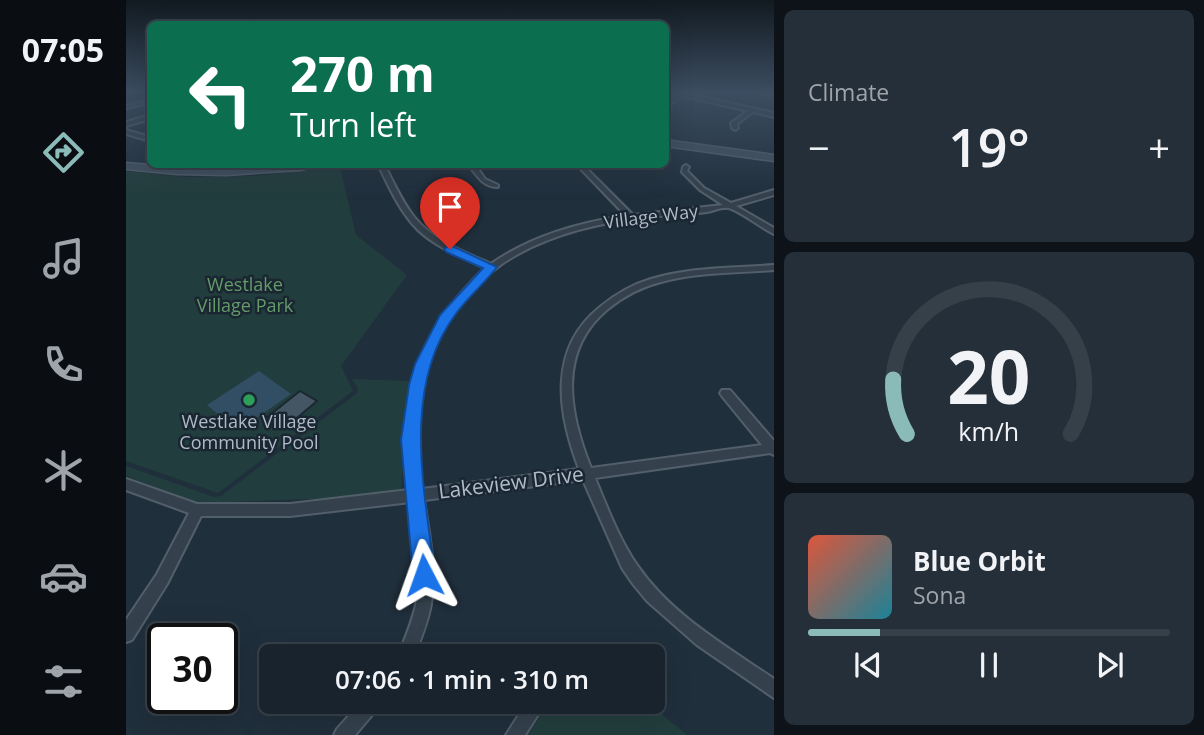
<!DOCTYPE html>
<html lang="en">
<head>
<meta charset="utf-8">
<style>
	body { margin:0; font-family:"Open Sans",sans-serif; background:#252f39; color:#f1f3f6; height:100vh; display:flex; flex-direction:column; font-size:26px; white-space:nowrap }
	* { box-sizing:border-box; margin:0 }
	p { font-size:23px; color:#9fa4aa }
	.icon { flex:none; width:38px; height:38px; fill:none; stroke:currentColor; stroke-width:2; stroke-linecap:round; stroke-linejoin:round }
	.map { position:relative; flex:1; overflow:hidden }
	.side { display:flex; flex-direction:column; gap:10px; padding:10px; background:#0d1319; width:430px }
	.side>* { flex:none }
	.banner { position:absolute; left:21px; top:21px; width:522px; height:147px; border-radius:10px; box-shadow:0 7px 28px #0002,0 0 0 2px #364049; background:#0b6e4f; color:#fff; overflow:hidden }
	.speed { position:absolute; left:21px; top:623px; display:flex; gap:14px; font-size:35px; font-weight:700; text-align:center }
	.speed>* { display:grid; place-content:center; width:91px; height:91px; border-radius:50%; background:#18232d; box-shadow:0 7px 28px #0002,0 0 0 2px #364049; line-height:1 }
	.speed .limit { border:4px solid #111; border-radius:10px; background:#fff; color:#111 }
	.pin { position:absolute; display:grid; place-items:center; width:60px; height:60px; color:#fff; margin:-72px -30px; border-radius:50% 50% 50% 0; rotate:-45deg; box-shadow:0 0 7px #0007 }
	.pin .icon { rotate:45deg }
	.me { position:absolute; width:77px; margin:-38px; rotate:356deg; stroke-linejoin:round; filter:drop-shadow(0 0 5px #0008) }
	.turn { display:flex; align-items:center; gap:24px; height:147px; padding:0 28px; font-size:32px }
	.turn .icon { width:91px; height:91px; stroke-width:2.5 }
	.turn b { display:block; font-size:49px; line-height:60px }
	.big { font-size:52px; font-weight:600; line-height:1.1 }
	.side .widget { flex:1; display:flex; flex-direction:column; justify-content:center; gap:10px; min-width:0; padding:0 24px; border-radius:10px; background:#252f39 }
	.side .dial { align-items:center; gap:0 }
	.dial svg { height:182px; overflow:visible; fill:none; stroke:#364049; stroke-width:7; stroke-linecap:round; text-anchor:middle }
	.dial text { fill:#f1f3f6; stroke:none }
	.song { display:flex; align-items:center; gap:21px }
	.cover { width:84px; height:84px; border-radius:10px; background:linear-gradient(135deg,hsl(10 70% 55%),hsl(190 70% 35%)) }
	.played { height:7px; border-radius:4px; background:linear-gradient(90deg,#8bbbb9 20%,#364049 20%) }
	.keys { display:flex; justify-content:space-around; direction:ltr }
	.heat { display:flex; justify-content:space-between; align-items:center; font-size:38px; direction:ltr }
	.trip { position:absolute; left:133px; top:644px; width:406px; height:70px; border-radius:10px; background:#18232d; box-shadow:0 7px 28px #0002,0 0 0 2px #364049; font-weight:600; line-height:70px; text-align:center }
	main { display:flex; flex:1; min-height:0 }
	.menu { display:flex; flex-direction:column; width:126px; justify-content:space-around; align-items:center; background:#0a0e12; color:#9fa4aa }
	.menu .icon { width:49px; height:49px }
	.menu .current { color:#8bbbb9 }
	.menu b { font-size:32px; color:#f1f3f6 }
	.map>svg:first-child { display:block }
</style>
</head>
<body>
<main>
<nav class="menu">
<b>07:05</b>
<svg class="icon current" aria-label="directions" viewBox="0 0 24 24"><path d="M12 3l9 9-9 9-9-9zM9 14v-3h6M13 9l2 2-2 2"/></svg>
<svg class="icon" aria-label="music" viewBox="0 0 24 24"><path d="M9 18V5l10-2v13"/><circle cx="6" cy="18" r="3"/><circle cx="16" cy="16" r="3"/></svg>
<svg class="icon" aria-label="phone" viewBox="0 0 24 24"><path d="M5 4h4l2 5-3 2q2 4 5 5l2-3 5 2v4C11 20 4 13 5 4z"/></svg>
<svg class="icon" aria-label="climate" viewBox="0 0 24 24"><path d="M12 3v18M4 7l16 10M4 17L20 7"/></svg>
<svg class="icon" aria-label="car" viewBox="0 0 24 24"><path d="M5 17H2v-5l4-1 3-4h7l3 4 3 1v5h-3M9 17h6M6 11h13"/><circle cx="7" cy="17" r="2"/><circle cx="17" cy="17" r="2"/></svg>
<svg class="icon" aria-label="filters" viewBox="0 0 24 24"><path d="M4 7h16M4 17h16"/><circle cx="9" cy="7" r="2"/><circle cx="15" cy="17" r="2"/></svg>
</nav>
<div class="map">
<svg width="648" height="735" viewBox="0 0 648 735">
	<rect width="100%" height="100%" fill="#202f3c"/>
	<g fill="#223d3d">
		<polygon points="214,167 230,235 281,275 215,366 227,391 92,493 0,461 0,171 61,177 127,176"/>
		<polygon points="226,379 282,381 275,490 209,498 73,503 0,476 0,466 88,497 95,496 231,393 232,389"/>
		<polygon points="423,702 521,702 561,735 402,735"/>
	</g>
	<polygon fill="#324e65" points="133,371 165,394 112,431 81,405"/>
	<polygon fill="#445563" stroke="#1b2833" stroke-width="2" points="174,391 191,401 158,429 140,418"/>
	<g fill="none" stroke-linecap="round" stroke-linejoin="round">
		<g stroke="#525f6a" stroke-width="4">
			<g id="street">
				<polygon points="549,93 557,93 648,113 648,117 627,112 611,124 612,128 609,130 606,128 605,123 622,111 557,96 539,107 539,103 552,95"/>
				<polygon points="24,115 24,119 0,126 0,122"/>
				<polygon points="0,130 24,137 24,141 0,134"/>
				<path d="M 252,164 L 258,164 C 268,183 276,202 289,218 C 308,241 338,252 365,264 C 403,237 453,222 500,216 L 455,169 L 447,164 L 456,164 L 507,215 L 597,205 L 574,190 L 556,172 L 557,167 L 560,165 L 563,167 L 561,171 L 578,188 L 605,203 L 648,190 L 648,195 L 610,206 L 648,228 L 648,234 C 637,229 611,209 602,208 C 596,207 587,211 581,212 C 565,214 549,215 533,216 C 479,221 418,234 373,266 C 326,299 296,359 291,415 C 288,440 292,465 296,489 L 453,469 C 432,414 421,349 474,307 C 490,294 505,285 525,279 C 564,267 607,268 648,265 L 648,270 C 610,273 571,272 535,282 C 515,287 498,296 482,309 C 431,351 443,413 465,468 L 636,445 L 596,396 L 594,393 L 596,390 L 604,390 L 648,441 L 648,455 L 644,453 L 469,478 C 481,507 493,539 511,565 C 544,614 600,646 648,679 L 648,698 L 571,645 L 521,601 L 507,584 L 496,568 L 457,480 L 298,500 C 303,534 311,570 305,604 C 302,622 295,639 288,656 L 272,656 C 279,639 286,622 290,605 C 296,571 289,535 285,502 L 164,516 L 75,516 L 41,584 L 6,640 L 0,642 L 0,620 L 31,574 L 63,513 L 0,490 L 0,479 L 71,504 L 164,504 L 283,490 C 270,396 290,334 359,268 C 336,257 311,248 292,230 C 274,212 263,187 252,164 Z"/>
				<path d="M 342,164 L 349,164 L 359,179 L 372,185 L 372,187 C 357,187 351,176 342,164 Z"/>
				<polygon points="235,702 255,702 252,708 229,735 208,735 211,729"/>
				<polygon points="401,702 420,702 399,735 380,735"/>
			</g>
		</g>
		<g stroke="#525f6a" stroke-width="3">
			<g id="secondary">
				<polygon points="636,93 648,93 648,96 636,95"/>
				<polygon points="24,99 24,103 0,109 0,105"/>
				<polygon points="539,140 648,155 648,161 539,146"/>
				<polygon points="0,163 75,169 203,164 174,170 100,175 50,174 0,169"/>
			</g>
		</g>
		<use href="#street" fill="#34414c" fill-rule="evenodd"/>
		<use href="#secondary" fill="#42505f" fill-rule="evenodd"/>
	</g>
	<linearGradient id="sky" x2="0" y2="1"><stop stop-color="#121a21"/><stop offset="0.47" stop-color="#3c4d61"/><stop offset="1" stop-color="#3c4d61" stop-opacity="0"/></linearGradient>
	<rect width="648" height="196" fill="url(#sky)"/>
	<path fill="#1a73e8" stroke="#114b97" stroke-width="2" d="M 324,245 L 371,267 C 358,284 341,298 329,315 C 275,388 299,493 309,575 L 306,583 L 298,586 L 290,583 L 287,575 L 275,440 L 283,385 L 289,364 L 314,315 L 357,268 L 320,252 L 318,249 Z"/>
	<circle fill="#2e9e5b" stroke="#1a2631" stroke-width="2.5" cx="123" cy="400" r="7"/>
	<g text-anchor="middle" stroke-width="5" stroke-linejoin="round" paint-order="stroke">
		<g font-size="18" fill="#afbcc8" stroke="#1a2631">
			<text transform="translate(525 217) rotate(-7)" y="6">Village Way</text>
		</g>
		<g font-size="18" fill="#649b6a" stroke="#1a2631">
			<text x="119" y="291">Westlake<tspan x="119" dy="21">Village Park</tspan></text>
		</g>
		<g font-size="18" fill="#afbcc8" stroke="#1a2631">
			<text x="123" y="428">Westlake Village<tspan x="123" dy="21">Community Pool</tspan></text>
		</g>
		<g font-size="21" fill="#afbcc8" stroke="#1a2631">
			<text transform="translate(385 483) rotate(-7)" y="7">Lakeview Drive</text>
		</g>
	</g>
</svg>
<div class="speed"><div class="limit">30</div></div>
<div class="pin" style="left:324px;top:249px;background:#d93025"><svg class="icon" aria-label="arrive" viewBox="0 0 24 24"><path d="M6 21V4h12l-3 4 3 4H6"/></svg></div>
<svg class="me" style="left:298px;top:575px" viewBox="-20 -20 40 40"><path d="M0-17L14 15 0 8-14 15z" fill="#1a73e8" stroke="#fff" stroke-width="4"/></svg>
<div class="trip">07:06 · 1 min · 310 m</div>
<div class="banner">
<div class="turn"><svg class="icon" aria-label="left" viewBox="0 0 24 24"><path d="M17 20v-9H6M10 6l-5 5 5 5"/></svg><div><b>270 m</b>Turn left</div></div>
</div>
</div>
<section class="side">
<div class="widget"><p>Climate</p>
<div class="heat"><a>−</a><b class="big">19°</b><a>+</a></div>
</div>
<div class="widget dial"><svg viewBox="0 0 100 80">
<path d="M14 69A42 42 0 1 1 86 69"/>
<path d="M14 69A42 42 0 0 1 8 45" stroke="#8bbbb9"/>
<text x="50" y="56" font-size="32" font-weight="700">20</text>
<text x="50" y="72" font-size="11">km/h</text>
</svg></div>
<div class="widget">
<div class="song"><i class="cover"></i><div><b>Blue Orbit</b><p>Sona</p></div></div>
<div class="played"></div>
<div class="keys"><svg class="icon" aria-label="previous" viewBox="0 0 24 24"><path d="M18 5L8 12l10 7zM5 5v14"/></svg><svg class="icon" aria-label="pause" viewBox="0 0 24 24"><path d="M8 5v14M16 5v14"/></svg><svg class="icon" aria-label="next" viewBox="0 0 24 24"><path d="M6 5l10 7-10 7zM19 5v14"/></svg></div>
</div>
</section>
</main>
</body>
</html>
